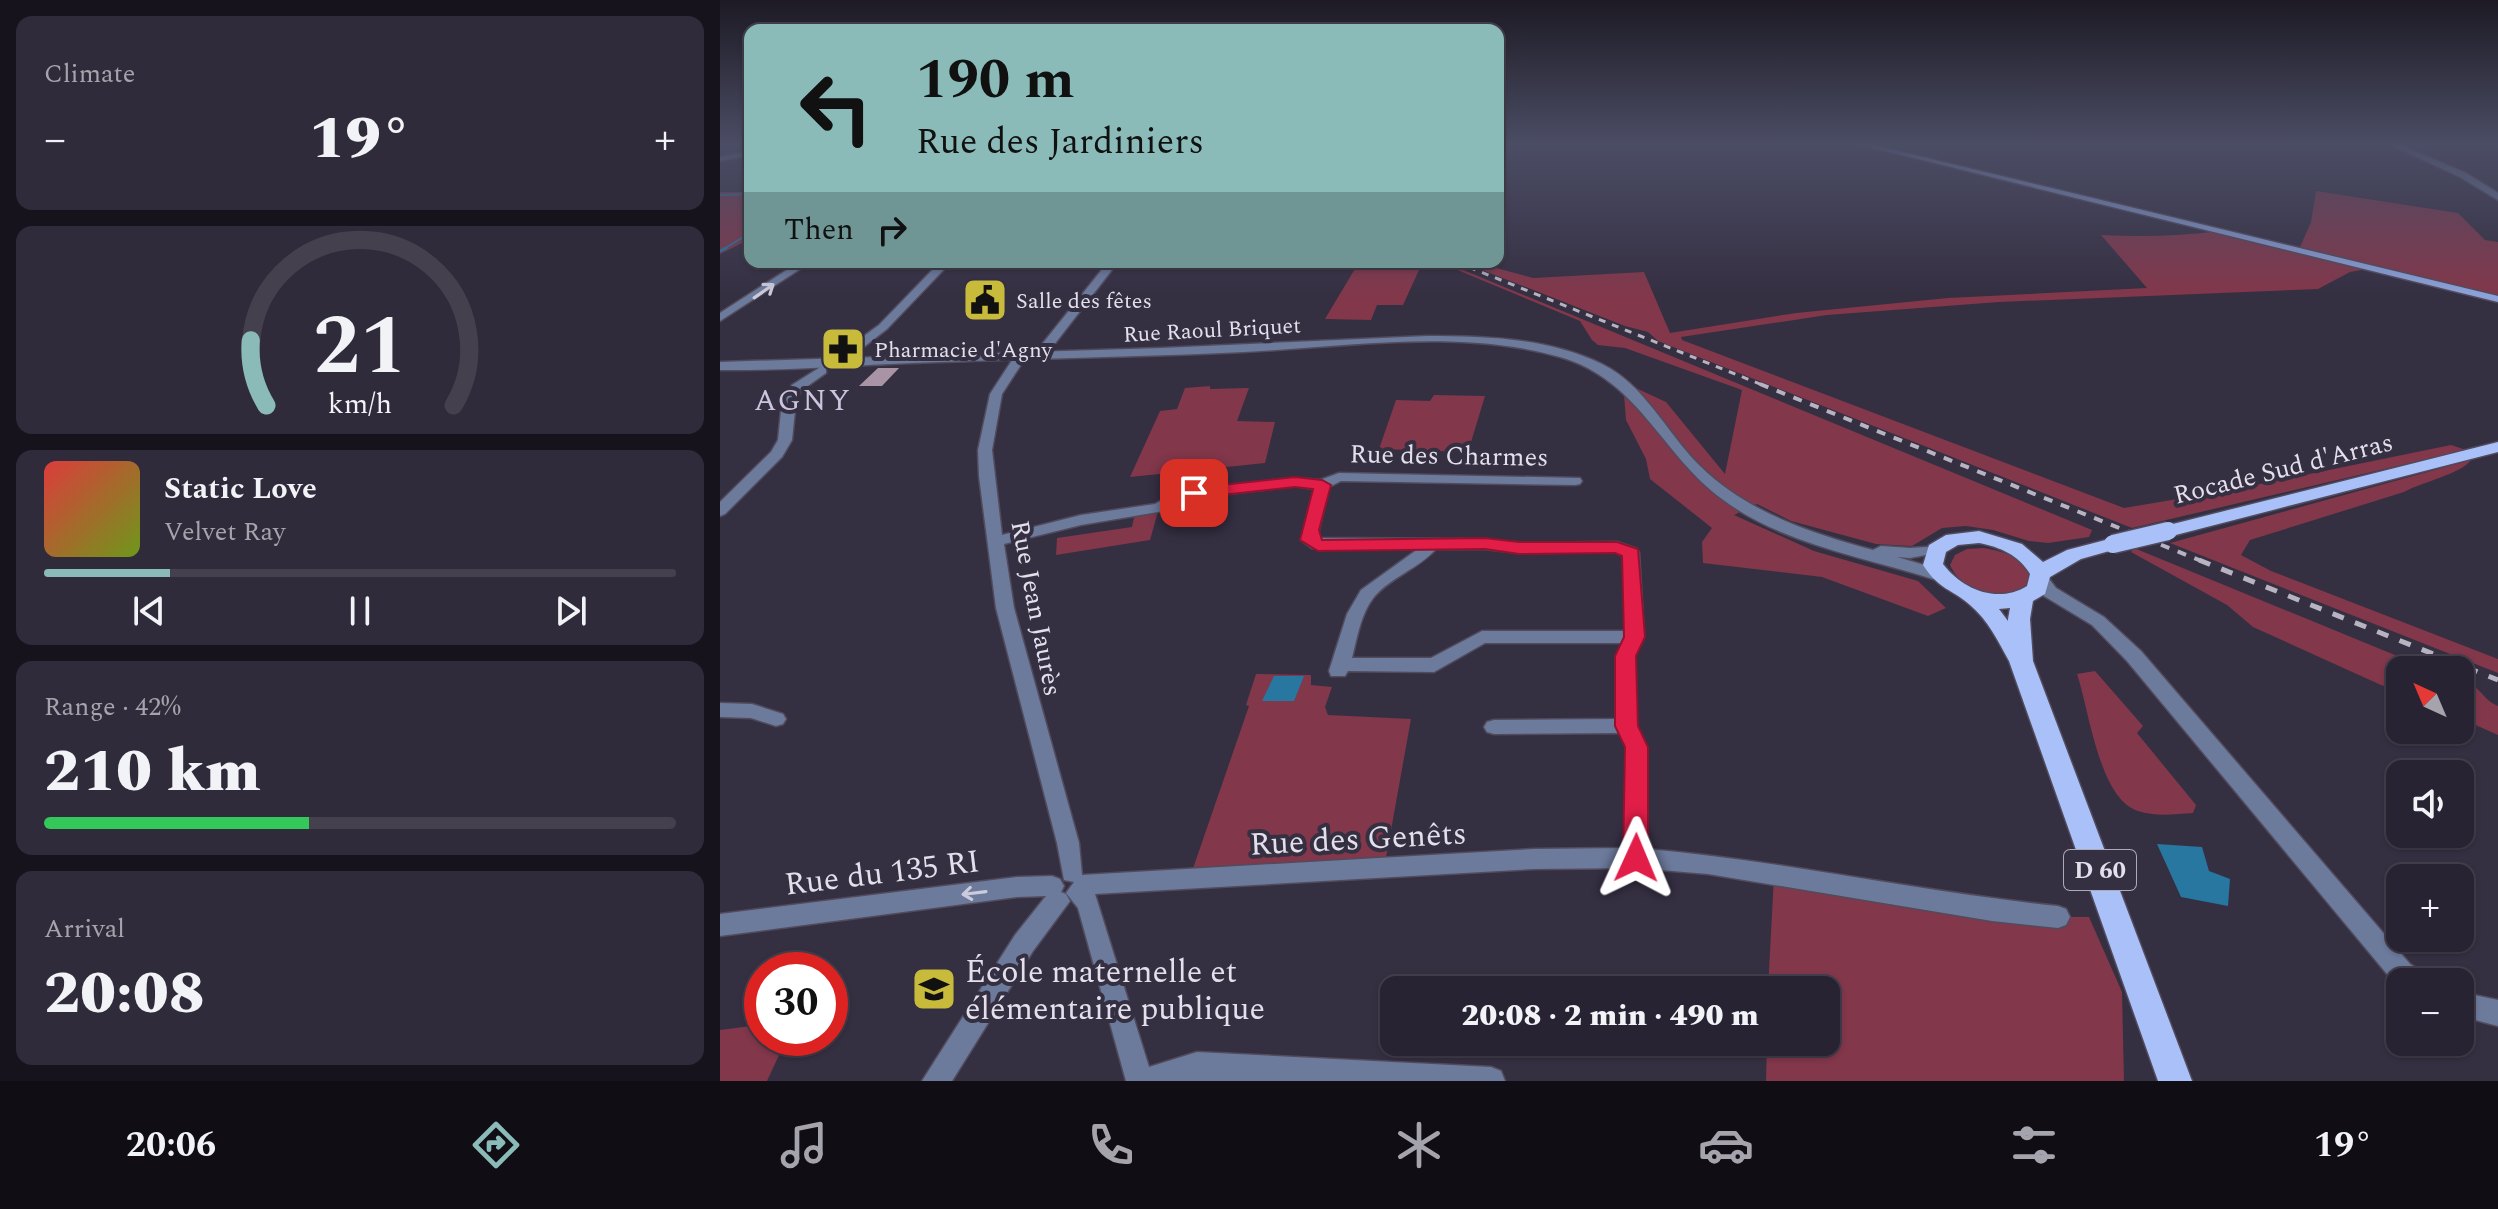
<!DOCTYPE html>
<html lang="en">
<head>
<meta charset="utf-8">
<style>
	body { margin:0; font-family:Spectral,serif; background:#302b3a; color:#f1f3f6; height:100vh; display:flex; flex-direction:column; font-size:30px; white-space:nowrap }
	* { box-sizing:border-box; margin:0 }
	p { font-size:26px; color:#a5a4ac }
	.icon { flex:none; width:44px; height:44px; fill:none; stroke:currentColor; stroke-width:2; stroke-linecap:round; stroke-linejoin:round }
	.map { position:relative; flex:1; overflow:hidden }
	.panel { display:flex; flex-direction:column; gap:16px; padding:16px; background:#16131c; width:720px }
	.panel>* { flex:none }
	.hud { position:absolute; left:24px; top:24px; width:760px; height:244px; border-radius:16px; box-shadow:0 2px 6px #0004,0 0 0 2px #44404d; background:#8bbbb9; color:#111; overflow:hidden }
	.needle { width:52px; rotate:316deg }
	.fabs { position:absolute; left:1666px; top:656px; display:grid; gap:16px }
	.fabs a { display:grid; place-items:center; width:88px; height:88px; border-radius:16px; background:#282332; box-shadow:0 2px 6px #0004,0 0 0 2px #44404d; font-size:40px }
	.speed { position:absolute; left:24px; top:952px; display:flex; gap:16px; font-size:40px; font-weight:700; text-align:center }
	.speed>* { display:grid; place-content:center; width:104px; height:104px; border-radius:50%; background:#282332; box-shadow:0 2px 6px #0004,0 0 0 2px #44404d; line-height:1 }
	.speed .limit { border:12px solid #d22; background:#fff; color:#111 }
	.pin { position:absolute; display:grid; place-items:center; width:68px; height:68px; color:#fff; margin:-34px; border-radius:16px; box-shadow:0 4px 12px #0006 }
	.me { position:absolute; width:88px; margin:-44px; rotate:1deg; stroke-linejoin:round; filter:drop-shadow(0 0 6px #0008) }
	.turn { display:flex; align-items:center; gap:28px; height:168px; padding:0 40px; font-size:36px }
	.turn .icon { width:104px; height:104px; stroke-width:2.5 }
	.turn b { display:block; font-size:56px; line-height:68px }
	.then { display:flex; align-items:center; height:76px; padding:0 40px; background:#0003; gap:16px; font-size:30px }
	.big { font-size:60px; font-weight:800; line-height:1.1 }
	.panel .tile { flex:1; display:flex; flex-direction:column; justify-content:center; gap:12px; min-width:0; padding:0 28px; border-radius:16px; background:#302b3a }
	.panel .dial { align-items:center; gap:0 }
	.dial svg { height:208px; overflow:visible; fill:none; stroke:#44404d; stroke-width:7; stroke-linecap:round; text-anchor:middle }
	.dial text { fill:#f1f3f6; stroke:none }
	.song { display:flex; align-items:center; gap:24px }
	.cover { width:96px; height:96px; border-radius:12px; background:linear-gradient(135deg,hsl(0 70% 55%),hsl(80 70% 35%)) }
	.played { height:8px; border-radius:4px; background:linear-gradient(90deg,#8bbbb9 20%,#44404d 20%) }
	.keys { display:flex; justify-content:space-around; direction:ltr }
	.heat { display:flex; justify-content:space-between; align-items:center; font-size:44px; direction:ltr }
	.charge { height:12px; border-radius:6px; background:linear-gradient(90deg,#34c759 42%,#44404d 0) }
	.trip { position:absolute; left:660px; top:976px; width:460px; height:80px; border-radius:16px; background:#282332; box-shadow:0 2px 6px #0004,0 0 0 2px #44404d; font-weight:800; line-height:80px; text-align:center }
	.tab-bar { display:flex; height:128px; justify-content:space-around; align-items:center; background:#100e14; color:#a5a4ac }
	.tab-bar .icon { width:56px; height:56px }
	.tab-bar .on { color:#8bbbb9 }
	.tab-bar b { font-size:36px; color:#f1f3f6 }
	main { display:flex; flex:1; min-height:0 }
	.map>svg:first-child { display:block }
</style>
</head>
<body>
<main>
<section class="panel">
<div class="tile"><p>Climate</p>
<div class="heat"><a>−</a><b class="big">19°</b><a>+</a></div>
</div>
<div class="tile dial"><svg viewBox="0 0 100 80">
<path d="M14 69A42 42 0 1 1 86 69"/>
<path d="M14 69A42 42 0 0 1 8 44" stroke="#8bbbb9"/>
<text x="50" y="56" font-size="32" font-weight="700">21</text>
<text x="50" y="72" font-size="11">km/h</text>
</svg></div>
<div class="tile">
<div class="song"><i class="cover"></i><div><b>Static Love</b><p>Velvet Ray</p></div></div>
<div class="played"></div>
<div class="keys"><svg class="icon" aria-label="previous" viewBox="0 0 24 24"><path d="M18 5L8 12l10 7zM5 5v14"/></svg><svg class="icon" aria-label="pause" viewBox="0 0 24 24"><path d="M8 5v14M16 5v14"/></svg><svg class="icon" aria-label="next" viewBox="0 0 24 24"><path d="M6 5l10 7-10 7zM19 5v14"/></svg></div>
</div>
<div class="tile"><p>Range · 42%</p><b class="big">210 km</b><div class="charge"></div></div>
<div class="tile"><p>Arrival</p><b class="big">20:08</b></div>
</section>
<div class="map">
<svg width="1778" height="1081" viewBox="0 0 1778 1081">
	<rect width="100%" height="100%" fill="#352f42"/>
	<g fill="#82374b">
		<path d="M 1596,191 L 1738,213 L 1765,240 L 1778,242 L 1778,299 L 1653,268 L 1630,272 L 1598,289 L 1279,302 L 1107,315 L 961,337 L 962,340 L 1404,508 L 1511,490 L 1731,445 L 1746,450 L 1412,528 L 938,341 L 928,332 L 905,326 L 742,262 L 754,262 L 813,278 L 924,272 L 950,333 L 1076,313 L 1228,298 L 1427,288 L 1381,235 C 1422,237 1461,236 1500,231 C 1515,229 1557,246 1580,247 L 1591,222 Z"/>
		<polygon points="0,192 30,192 30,239 0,254"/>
		<polygon points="662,262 724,262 1372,530 1369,537 1328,543 1309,541 1273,530 1246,526 1222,528 1192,546 1156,544 1071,521 1037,504 1014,515 1094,551 1198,581 1226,608 1208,616 1102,577 983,563 982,542 992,528 930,479 926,459 906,420 903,382 946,402 1005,474 1022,390 905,348 878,345 872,340 860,321 735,269 699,270 683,305 657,305 651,320 605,319 636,267 659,267"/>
		<polygon points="490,386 490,389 529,388 517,421 555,422 545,463 410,477 440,411 457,409 465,388"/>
		<polygon points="714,395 765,396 748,452 659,449 676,400 710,401"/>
		<path d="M 1751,460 C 1741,474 1702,482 1684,492 L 1530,540 L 1521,555 L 1551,571 L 1778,659 L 1778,673 L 1450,543 Z"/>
		<polygon points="439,508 430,540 336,555 337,538 412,527 415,513"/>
		<path d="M 1264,548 C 1286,552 1308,558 1312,583 C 1289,608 1243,595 1230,565 L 1235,555 L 1247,549 Z"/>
		<polygon points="1414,548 1704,667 1713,670 1680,670 1680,691 1661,685 1533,627 1507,605 1411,552"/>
		<path d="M 1375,671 L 1423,726 L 1417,733 L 1476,805 L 1473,813 C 1455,814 1436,817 1418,811 C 1379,799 1369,709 1357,674 Z"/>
		<polygon points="536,674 591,675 591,685 612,687 605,707 608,715 691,719 666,858 469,880 529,706 526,705"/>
		<path d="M 1740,679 C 1762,686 1761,699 1778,706 L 1778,735 L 1740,718 Z"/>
		<polygon points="1054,876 1338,917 1369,917 1402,992 1404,1081 1046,1081 1047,1042 1106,1042 1106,990 1048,990"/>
		<polygon points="42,1019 42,1038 67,1038 47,1081 0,1081 0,1030 39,1025"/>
	</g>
	<g fill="#2777a0">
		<polygon points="554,676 584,676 574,701 542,701"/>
		<polygon points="1437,844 1482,847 1489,871 1510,879 1508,906 1461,897"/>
	</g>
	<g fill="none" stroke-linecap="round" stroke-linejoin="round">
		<g stroke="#2777a0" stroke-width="2">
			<polyline points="0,195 30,194"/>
			<polyline points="2,250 30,233"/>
		</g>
		<polyline stroke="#2777a0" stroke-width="3" points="0,251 6,248"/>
	</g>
	<polygon fill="#a994a5" points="158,368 179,368 162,386 139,386"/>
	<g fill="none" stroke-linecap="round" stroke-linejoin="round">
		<g stroke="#514b5d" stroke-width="3">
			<g id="minor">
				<polygon points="30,151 30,155 0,161 0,157"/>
				<polygon points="79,262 91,262 0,321 0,313"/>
				<polygon points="220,262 231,262 167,329 123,363 115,363 115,357 159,325"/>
				<polygon points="388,262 398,262 323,359 315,359 315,353"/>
				<path d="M 300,353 L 306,357 L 282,394 L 272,450 L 282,535 L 361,515 L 435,504 L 460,490 L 575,478 L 600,480 L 619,473 L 860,478 L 862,481 L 860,484 L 855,485 L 621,481 L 609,487 L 597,538 L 765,539 L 799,543 L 897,542 L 917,549 L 919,553 L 924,637 L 915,656 L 916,726 L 927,747 L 927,849 C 1065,861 1200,892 1338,906 L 1346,909 L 1350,917 L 1346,925 L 1338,928 L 1272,921 L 988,874 L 916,868 L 814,869 L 375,894 L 429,1067 L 477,1052 L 771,1067 L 781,1071 L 785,1081 L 406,1081 L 358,908 L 346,893 L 354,882 L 344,880 L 337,843 L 276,608 L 259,476 L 258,450 L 270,394 L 296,354 ZM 575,486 L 594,489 L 581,540 L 592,548 L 698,549 L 641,590 L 627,614 L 609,671 L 611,676 L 625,676 L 628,671 L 714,672 L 765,643 L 904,643 L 897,656 L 896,719 L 774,720 L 767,722 L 764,727 L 767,732 L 774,734 L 900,733 L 907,747 L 905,848 L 814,849 L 362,875 L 359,843 L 294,608 L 284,544 L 361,525 L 444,511 L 464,499 ZM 716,549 L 765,549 L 799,553 L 895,552 L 903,556 L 906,631 L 762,631 L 711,658 L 632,658 C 637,638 641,613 654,597 C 671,577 698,569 716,549 Z"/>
				<polygon points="102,366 106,367 106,373 82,390 76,401 72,440 62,457 5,514 0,516 0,502 51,452 58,440 62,401 72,385"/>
				<polygon points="1320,574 1326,575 1336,588 1384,617 1421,651 1690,964 1705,974 1709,982 1680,982 1680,986 1672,980 1407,661 1372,625 1324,596 1312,579"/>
				<polygon points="0,703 32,704 63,714 66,719 63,724 56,726 31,718 0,717"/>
				<polygon points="332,876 340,879 344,886 341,892 346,894 350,901 313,951 232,1081 202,1081 295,935 326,896 297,897 0,936 0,914 297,877"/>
				<polygon points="1740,992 1778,1000 1778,1026 1740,1016"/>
			</g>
		</g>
		<g stroke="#514b5d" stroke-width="3">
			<g id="tertiary">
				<polygon points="1666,143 1676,143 1746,173 1778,193 1778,200 1740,177"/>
				<path d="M 707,336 C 766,336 828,338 882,364 C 925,385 946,432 979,465 C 1026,512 1091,533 1153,550 L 1161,546 L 1190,548 L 1222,546 L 1224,549 L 1222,552 L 1190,558 L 1177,557 L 1225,571 L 1227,575 L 1219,580 L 1213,579 C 1143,557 1062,544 1002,499 C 941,454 918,379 840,357 C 739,328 627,347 524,352 C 423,357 321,358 220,362 C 147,364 73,371 0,370 L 0,362 L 441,348 Z"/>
			</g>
		</g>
		<g stroke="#514b5d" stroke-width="3">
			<polygon id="secondary" points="1133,143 1145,143 1778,296 1778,302"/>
		</g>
		<g stroke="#514b5d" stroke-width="3">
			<g id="primary">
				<polygon points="1778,442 1778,452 1448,537 1438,531 1441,527"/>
				<path d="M 1259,531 L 1302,544 L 1323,562 L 1347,550 L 1393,538 L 1403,544 L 1400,548 L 1361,559 L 1330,577 L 1325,594 L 1313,601 L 1310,619 L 1313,661 L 1472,1081 L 1438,1081 L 1289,661 C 1278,641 1268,620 1250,605 C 1231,588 1220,591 1203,565 L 1209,545 L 1226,535 ZM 1259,543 C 1280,547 1299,555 1310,574 L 1307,586 C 1278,604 1243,590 1223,564 L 1226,552 L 1238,545 ZM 1290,608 L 1288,619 L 1288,621 L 1279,609 Z"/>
			</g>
		</g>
		<use href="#minor" fill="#6c7a9c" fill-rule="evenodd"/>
		<use href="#tertiary" fill="#6c7a9c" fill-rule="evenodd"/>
		<use href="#secondary" fill="#8ca1d8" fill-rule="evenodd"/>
		<use href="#primary" fill="#aac0f9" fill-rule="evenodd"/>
		<polyline stroke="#b8b3c1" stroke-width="3" stroke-dasharray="7 7" stroke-linecap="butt" points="736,262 1045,386"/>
		<polyline stroke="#b8b3c1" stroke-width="4" stroke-dasharray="9 9" stroke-linecap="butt" points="1040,384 1484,562"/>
		<polyline stroke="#b8b3c1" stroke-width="5" stroke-dasharray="12 12" stroke-linecap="butt" points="1479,560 1778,680"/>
		<g stroke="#514b5d" stroke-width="21" stroke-linecap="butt">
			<polyline id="primary-bridge" points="1393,544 1448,531"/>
		</g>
		<use href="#primary-bridge" stroke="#aac0f9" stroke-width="18"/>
	</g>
	<defs><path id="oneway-shaft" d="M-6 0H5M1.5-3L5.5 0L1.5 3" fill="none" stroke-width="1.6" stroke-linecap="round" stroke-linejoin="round" transform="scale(2)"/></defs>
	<g stroke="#cbcbdb">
		<use href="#oneway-shaft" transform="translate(44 291) rotate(-35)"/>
		<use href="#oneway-shaft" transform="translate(254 893) rotate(173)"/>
	</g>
	<linearGradient id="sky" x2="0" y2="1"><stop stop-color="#1d1a24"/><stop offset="0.49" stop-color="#4b4d65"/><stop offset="1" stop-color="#4b4d65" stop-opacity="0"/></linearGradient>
	<rect width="1778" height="294" fill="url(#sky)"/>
	<polygon fill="#e11d48" stroke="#92132f" stroke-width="2" points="575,477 602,480 611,485 599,530 602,540 765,538 799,542 897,542 918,549 925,637 916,656 918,726 928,747 928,858 925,866 916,869 906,866 903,858 905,747 895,726 895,656 904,637 902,556 895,553 799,554 765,549 598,551 580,540 593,489 575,487 474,498 466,493 474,488"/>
	<defs>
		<g id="civic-square" transform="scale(2.3)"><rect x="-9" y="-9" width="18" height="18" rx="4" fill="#c8bb3b" stroke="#352f42"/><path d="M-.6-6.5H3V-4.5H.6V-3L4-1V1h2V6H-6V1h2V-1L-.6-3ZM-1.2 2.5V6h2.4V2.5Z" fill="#111"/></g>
		<g id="pharmacy-square" transform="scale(2.3)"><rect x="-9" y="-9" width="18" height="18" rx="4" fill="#c8bb3b" stroke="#352f42"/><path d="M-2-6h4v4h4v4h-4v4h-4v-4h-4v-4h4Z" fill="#111"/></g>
		<g id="school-square" transform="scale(2.3)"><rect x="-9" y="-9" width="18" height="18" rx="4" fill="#c8bb3b" stroke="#352f42"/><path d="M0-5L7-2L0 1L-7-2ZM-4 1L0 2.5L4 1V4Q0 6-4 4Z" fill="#111"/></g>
	</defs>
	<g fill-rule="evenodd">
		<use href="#civic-square" x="265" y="300"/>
		<use href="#pharmacy-square" x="123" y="349"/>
		<use href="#school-square" x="214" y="989"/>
	</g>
	<g text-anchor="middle" stroke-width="8" stroke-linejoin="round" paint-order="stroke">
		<g font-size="22" fill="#e3dfeb" stroke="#352f42" text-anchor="start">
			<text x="296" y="308">Salle des fêtes</text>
			<text x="154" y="357">Pharmacie d'Agny</text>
		</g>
		<g font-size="22" fill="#e3dfeb" stroke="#352f42">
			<text transform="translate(492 329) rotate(-3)" y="8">Rue Raoul Briquet</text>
		</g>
		<rect fill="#352f42" stroke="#afaab8" stroke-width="2" x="1344" y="850" width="72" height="40" rx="6"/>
		<g font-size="24" font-weight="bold" fill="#e3dfeb">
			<text x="1380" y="878">D 60</text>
		</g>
		<g font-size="26" fill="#e3dfeb" stroke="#352f42">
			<text transform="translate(729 455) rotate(1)" y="9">Rue des Charmes</text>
			<text transform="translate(1563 468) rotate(-14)" y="9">Rocade Sud d'Arras</text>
			<text transform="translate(317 608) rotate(79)" y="9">Rue Jean Jaurès</text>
		</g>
		<g font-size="30" letter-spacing="2" fill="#cdc5dd" stroke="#352f42">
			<text x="83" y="410">AGNY</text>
		</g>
		<g font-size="32" fill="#e3dfeb" stroke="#352f42">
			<text transform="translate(638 838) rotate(-3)" y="11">Rue des Genêts</text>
			<text transform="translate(162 872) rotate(-7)" y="11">Rue du 135 RI</text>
		</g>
		<g font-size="32" fill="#e3dfeb" stroke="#352f42" text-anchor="start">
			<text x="245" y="982">École maternelle et<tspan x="245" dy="37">élémentaire publique</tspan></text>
		</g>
	</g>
</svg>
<div class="fabs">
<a><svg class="needle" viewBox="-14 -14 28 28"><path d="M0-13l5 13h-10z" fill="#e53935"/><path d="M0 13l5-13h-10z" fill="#a5a4ac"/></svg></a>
<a><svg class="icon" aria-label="sound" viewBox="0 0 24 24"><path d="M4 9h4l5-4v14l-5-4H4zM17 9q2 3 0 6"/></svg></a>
<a>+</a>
<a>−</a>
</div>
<div class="speed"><div class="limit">30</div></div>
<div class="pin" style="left:474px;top:493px;background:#d93025"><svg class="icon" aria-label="arrive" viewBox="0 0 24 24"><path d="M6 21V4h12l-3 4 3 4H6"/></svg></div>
<svg class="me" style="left:916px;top:858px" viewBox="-20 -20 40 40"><path d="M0-17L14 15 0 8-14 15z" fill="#e11d48" stroke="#fff" stroke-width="4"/></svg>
<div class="trip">20:08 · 2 min · 490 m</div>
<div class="hud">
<div class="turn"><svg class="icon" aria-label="left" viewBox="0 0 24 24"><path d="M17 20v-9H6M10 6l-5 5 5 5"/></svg><div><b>190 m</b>Rue des Jardiniers</div></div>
<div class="then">Then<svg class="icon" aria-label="right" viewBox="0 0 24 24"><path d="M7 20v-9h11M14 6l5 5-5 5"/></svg></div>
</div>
</div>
</main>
<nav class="tab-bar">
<b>20:06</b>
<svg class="icon on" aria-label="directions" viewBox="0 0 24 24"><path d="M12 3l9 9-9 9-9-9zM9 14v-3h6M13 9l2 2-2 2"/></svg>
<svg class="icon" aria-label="music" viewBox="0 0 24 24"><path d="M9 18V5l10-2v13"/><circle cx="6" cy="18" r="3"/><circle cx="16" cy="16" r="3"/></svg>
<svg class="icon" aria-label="phone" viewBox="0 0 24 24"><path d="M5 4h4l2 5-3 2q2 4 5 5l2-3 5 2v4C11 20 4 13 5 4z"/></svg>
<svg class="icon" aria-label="climate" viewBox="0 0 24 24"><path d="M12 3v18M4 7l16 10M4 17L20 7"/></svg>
<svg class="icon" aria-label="car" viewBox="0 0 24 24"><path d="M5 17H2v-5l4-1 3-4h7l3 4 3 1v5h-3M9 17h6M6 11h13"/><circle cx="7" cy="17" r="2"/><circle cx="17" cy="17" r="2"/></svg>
<svg class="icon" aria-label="filters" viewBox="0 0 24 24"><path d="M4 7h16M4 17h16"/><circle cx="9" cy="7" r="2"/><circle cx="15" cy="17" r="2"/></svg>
<b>19°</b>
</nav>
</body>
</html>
